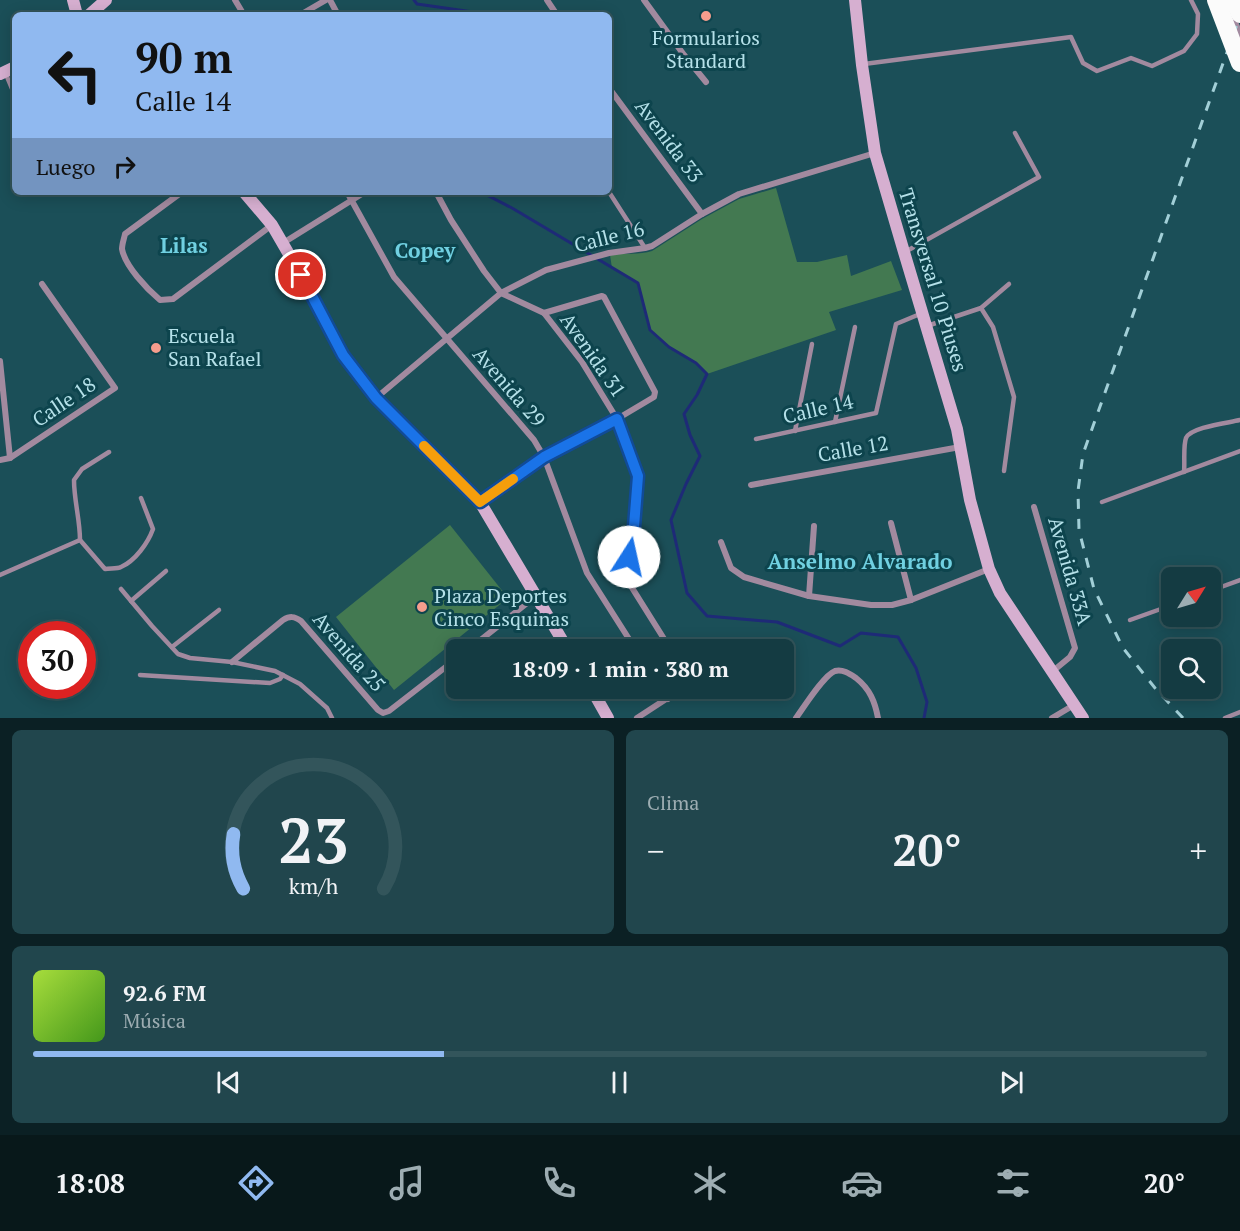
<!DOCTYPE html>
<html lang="es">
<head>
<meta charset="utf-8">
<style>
	body { margin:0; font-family:"PT Serif",serif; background:#21464d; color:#f1f3f6; height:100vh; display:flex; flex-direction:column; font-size:22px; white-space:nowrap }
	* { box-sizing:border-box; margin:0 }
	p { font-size:20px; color:#9dadb2 }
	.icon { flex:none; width:33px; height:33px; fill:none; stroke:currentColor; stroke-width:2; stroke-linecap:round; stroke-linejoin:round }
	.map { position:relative; height:718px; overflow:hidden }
	.sheet { display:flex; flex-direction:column; gap:12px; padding:12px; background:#0b2024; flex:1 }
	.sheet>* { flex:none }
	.top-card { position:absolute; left:12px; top:12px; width:600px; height:183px; border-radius:9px; box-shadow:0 3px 15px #0003,0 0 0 2px #33555b; background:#90b9f0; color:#111; overflow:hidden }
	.needle { width:39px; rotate:53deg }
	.controls { position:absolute; left:1161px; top:567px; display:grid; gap:12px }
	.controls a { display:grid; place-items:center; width:60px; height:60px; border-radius:9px; background:#143b42; box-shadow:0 3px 15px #0003,0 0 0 2px #33555b; font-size:30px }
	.speed { position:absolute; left:18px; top:621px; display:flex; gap:12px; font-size:30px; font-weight:700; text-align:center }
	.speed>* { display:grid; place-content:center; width:78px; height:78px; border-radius:50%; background:#143b42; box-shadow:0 3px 15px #0003,0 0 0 2px #33555b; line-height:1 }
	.speed .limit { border:9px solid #d22; background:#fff; color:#111 }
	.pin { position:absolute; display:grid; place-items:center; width:51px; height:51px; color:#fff; margin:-26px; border:3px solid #fff; border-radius:50%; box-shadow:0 2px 6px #0007 }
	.me { position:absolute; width:66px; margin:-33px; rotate:10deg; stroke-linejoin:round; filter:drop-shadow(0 0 4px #0008) }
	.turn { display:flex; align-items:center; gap:21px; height:126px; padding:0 24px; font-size:27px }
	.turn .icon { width:78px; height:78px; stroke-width:2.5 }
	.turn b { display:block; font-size:42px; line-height:51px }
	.then { display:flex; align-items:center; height:57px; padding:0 24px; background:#0003; gap:12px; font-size:22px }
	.big { font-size:45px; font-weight:700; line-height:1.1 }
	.sheet .tile { flex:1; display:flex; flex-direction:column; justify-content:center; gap:9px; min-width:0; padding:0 21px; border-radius:9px; background:#21464d }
	.sheet .dial { align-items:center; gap:0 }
	.dial svg { height:156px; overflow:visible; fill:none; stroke:#33555b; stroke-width:7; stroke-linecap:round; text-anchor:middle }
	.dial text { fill:#f1f3f6; stroke:none }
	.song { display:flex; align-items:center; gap:18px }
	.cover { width:72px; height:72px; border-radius:9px; background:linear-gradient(135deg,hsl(80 70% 55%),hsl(100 70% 35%)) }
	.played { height:6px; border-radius:3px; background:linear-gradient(90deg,#90b9f0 35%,#33555b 35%) }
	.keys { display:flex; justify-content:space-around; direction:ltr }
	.heat { display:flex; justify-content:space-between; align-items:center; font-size:33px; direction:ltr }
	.sheet .tiles { flex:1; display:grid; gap:12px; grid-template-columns:1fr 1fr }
	.tile:last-child { grid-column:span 2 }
	.trip { position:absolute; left:446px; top:639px; width:348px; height:60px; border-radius:9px; background:#143b42; box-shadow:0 3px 15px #0003,0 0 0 2px #33555b; font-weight:700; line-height:60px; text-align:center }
	.tabs { display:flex; height:96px; justify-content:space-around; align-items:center; background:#08181a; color:#9dadb2 }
	.tabs .icon { width:42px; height:42px }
	.tabs .on { color:#90b9f0 }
	.tabs b { font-size:27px; color:#f1f3f6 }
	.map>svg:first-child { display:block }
</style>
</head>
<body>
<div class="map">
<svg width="1240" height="718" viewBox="0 0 1240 718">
	<rect width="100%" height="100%" fill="#1b4f58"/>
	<g fill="#437951">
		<path d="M 776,188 L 797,262 L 817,262 L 847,255 L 851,276 L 891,261 L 902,290 L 829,312 L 836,330 L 707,374 L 696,363 L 669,347 L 650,330 L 638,283 L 612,268 L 610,255 C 623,253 640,255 652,251 L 702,219 L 739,199 Z"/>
		<polygon points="450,525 508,598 394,690 336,617"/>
	</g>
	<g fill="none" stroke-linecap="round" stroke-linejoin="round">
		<g stroke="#1e2a77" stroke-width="3">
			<polyline points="414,0 417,4 473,12 475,15"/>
			<polyline points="481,192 512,208 638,283 650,330 669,347 696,363 707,374 697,395 684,414 690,435 700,456 686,484 671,520 687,593 707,616 777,622 840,646 861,633 898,637 916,668 927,702 924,718"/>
		</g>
		<g stroke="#a28a9f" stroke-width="4.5">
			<polyline points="864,64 1071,37 1083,63 1097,71 1131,58 1152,66 1184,51 1197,34 1198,14 1191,0"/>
			<polyline points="5,72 15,96"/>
			<polyline points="609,192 645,248"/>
			<polyline points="905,252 1039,177 1015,133"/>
			<polyline points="981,308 993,327 1014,397 1004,471"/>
			<polyline points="927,326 981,308 1009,284"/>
			<polyline points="835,422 855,327"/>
			<polyline points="795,431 812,344"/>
			<polyline points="756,439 876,413 896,324 920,314"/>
			<path d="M 1184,472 C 1185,463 1183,446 1186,438 C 1191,427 1228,423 1240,420"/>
			<polyline points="1102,502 1240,451"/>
			<path d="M 80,540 C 80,520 74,500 74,480 L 82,469 L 109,452"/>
			<path d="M 0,575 L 80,540 L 105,569 C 110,568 117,569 121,567 C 135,561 148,543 153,529 L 141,498"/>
			<polyline points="121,589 152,626 178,654 190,658 232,662 275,671 300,684 327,708 332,718"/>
			<polyline points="1210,591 1240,580"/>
			<polyline points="131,601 166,571"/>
			<polyline points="1130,620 1172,605"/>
			<polyline points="172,647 219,610"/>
			<polyline points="140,675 270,683 280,679 283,675"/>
			<polyline points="1225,718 1240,712"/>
		</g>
		<g stroke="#a28a9f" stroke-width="6">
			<polyline points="235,0 244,15"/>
			<polyline points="330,0 338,15"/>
			<polyline points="547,0 557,15"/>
			<polyline points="644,0 684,55 706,82"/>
			<polyline points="300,15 326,0"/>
			<polyline points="1233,16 1240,35"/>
			<polyline points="609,88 702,214"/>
			<path d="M 182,192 L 125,234 C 124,239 122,244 122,249 C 125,266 147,289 160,300 L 173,299 L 272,225"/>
			<polyline points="347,192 394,277 534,440 544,457 587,573 636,650"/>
			<polyline points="436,192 451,220 484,271 501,293 544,313 602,296 604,297 655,392 654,397 617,419 544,457 480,502"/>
			<polyline points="283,243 365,192"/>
			<polyline points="544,313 582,362 617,419 638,476 633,539 624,575 671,650"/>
			<polyline points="0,361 10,458"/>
			<polyline points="376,398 501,293 546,270 609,253 645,248 652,246 702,214 739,194 875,153"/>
			<polyline points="0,460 10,458 115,388 42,284"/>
			<polyline points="751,485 960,447"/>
			<polyline points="1034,507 1075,648 1070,657 1053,671"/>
			<polyline points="891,523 911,600"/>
			<polyline points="721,542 731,568 744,577 809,596 871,605 892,605 911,600 989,569"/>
			<polyline points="809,596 814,526"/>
			<polyline points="468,650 536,596"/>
			<polyline points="742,650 744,648"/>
			<path d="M 232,662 L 283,620 C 290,616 294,616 301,621 L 378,710 L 383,713 L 389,711 L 456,659"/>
			<polyline points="661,688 668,699"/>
			<polyline points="637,718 683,688"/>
			<path d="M 796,718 C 804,707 824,675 835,671 C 843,669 850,674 856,678 C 870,689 875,702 878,718"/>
			<polyline points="1052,718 1074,705"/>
		</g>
		<g stroke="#d6afd0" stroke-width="12">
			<polyline points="73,0 77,15"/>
			<polyline points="855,0 862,65 875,153 904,252 957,429 970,500 989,569 1000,593 1083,718"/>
			<polyline points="89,15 106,0"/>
			<polyline points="0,74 15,67"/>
			<polyline points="244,192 272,225 301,275 343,355 376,398 480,502 568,650"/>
			<polyline points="591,688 608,718"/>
		</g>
		<polyline stroke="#a2cfd7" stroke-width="3" stroke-dasharray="10 10" stroke-linecap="butt" points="1183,718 1155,688 1123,648 1094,589 1079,530 1078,491 1083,454 1240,16"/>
		<g stroke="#fbfbfb" stroke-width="18">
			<polyline points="1216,0 1240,63"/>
			<polyline points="1234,0 1240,14"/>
		</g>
	</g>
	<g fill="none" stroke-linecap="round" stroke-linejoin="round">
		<g stroke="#114b97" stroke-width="15">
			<polyline id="route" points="301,275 343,355 376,398 480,502 544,457 617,419 638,476 633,539 629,557"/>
		</g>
		<use href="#route" stroke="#1a73e8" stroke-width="10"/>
		<polyline stroke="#f59e0b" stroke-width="10" points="424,446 480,502 513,479"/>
	</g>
	<g fill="#f59d8d" stroke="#0d444d" stroke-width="2">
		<circle cx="706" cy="16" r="6"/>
		<circle cx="156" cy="348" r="6"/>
		<circle cx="422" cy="607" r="6"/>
	</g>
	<g text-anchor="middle" stroke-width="6" stroke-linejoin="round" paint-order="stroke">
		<g font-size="20" fill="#b5e1e9" stroke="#0d444d" text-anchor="start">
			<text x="706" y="45" text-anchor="middle">Formularios<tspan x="706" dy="23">Standard</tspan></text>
			<text x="168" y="343">Escuela<tspan x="168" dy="23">San Rafael</tspan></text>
			<text x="434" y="603">Plaza Deportes<tspan x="434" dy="23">Cinco Esquinas</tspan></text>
		</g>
		<g font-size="20" fill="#b5e1e9" stroke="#0d444d">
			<text transform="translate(669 141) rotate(53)" y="7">Avenida 33</text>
			<text transform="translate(609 237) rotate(-14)" y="7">Calle 16</text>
			<text transform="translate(933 280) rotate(73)" y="7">Transversal 10 Piuses</text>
			<text transform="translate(593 355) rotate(55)" y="7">Avenida 31</text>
			<text transform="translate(509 387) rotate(49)" y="7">Avenida 29</text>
			<text transform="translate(64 402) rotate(-34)" y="7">Calle 18</text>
			<text transform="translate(818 409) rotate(-13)" y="7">Calle 14</text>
			<text transform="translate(853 449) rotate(-10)" y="7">Calle 12</text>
			<text transform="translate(1070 571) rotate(74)" y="7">Avenida 33A</text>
			<text transform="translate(349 652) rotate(49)" y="7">Avenida 25</text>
		</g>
		<g font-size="21" font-weight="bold" fill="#70d0e1" stroke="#0d444d">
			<text x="184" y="253">Lilas</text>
			<text x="425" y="258">Copey</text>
			<text x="860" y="569">Anselmo Alvarado</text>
		</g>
	</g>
</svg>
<div class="controls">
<a><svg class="needle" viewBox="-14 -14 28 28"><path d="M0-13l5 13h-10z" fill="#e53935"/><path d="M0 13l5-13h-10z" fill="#9dadb2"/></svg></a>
<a><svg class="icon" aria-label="search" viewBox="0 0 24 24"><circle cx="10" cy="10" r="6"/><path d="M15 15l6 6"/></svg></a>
</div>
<div class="speed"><div class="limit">30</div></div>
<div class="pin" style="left:301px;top:275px;background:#d93025"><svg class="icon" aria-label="arrive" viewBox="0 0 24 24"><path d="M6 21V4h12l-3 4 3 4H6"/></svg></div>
<svg class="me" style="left:629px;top:557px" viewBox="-20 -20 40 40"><circle r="19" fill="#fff"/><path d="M0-13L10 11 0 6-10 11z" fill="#1a73e8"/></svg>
<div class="trip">18:09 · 1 min · 380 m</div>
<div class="top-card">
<div class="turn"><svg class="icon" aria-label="left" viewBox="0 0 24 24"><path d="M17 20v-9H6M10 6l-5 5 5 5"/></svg><div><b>90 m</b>Calle 14</div></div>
<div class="then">Luego<svg class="icon" aria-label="right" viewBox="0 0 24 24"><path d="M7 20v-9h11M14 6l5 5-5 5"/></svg></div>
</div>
</div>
<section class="sheet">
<div class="tiles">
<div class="tile dial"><svg viewBox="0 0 100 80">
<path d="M14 69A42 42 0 1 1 86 69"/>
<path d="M14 69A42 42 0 0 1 9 41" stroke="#90b9f0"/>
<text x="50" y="56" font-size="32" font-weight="700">23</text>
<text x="50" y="72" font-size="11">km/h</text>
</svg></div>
<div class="tile"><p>Clima</p>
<div class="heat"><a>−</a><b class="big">20°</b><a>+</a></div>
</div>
<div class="tile">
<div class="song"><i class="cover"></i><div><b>92.6 FM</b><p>Música</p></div></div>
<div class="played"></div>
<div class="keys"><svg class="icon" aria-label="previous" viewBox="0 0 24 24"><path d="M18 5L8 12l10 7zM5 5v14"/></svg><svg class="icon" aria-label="pause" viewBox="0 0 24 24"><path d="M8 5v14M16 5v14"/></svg><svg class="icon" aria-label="next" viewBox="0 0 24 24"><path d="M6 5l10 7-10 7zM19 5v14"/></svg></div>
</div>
</div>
</section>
<nav class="tabs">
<b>18:08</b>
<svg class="icon on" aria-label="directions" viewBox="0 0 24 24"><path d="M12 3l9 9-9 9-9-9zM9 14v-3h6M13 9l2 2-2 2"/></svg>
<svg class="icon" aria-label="music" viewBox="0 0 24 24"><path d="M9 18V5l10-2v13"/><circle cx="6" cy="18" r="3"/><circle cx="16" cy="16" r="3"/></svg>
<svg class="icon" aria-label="phone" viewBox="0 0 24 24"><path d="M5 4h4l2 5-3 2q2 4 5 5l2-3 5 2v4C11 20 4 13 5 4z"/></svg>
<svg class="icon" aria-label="climate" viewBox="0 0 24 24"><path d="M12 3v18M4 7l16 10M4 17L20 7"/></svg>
<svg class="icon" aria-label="car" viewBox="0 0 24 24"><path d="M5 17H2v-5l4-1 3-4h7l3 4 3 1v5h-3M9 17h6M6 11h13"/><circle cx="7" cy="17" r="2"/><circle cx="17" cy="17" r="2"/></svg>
<svg class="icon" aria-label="filters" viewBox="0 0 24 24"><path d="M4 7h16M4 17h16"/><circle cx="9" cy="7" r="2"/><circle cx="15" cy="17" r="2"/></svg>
<b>20°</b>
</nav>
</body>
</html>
